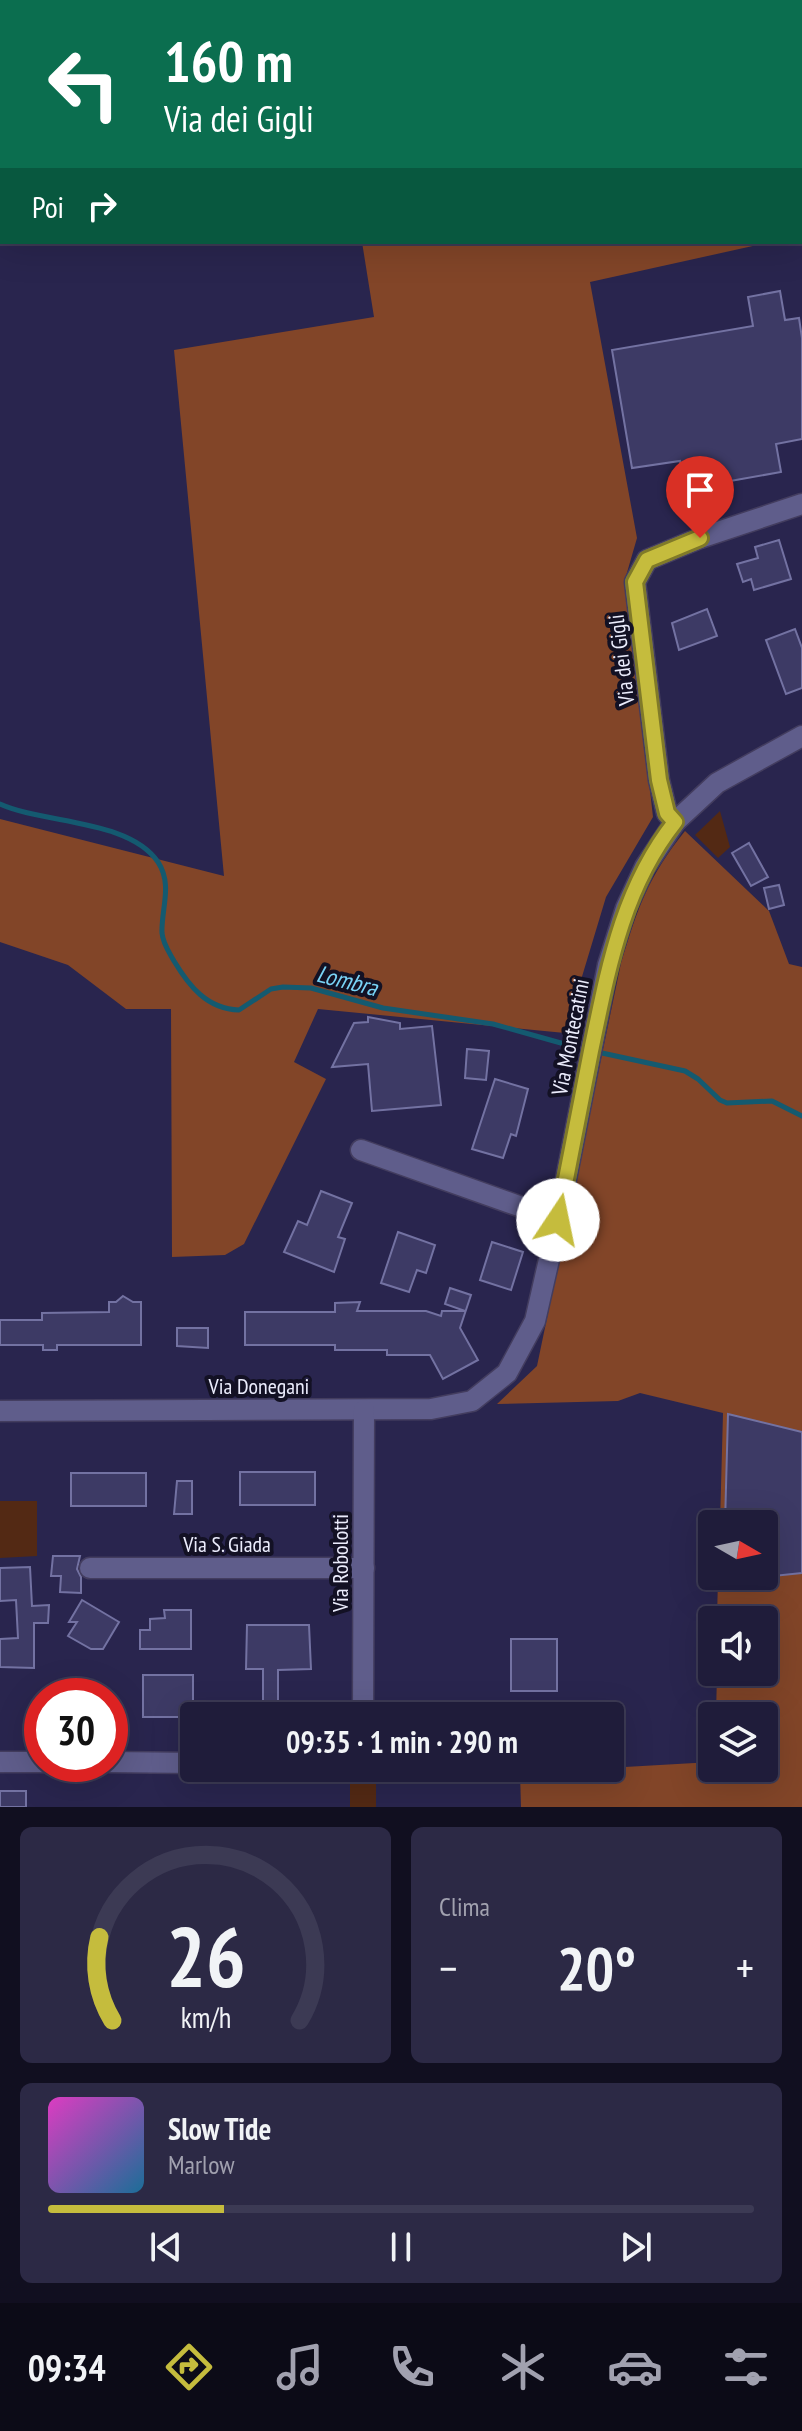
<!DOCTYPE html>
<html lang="it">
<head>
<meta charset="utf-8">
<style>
	body { margin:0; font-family:"PT Sans Narrow",sans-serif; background:#2c2945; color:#f1f3f6; height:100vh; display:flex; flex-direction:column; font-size:30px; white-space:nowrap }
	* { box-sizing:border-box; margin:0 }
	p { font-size:26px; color:#a1a1af }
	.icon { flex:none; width:44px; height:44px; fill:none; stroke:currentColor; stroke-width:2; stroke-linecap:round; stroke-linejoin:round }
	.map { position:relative; height:1807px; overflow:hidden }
	.details { display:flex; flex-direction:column; gap:20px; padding:20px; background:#110f20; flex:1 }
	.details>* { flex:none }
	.top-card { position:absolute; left:0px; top:0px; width:802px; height:244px; box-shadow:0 8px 32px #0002,0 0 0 2px #3c3a54; background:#0b6e4f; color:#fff; overflow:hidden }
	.needle { width:52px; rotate:99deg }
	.tools { position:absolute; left:698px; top:1510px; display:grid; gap:16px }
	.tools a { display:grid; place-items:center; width:80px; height:80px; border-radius:8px; background:#1f1c3a; box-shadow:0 8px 32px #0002,0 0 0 2px #3c3a54; font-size:40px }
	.speed { position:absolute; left:24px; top:1678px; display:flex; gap:16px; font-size:40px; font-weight:700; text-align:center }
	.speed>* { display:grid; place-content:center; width:104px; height:104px; border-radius:50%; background:#1f1c3a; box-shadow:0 8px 32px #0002,0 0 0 2px #3c3a54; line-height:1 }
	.speed .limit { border:12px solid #d22; background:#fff; color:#111 }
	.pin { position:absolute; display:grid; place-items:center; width:68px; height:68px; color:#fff; margin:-82px -34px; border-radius:50% 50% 50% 0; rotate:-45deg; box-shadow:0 0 8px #0007 }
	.pin .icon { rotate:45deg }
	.me { position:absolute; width:88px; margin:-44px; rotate:11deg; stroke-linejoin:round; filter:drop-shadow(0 0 6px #0008) }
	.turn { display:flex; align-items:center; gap:28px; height:168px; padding:0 32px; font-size:36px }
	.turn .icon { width:104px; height:104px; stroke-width:2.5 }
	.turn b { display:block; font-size:56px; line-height:68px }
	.then { display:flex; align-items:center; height:76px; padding:0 32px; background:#0003; gap:16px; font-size:30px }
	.big { font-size:60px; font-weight:800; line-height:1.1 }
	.details .card { flex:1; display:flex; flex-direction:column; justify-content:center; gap:12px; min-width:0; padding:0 28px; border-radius:12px; background:#2c2945 }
	.details .dial { align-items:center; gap:0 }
	.dial svg { height:208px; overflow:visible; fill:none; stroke:#3c3a54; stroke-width:7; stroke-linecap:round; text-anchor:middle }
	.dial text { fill:#f1f3f6; stroke:none }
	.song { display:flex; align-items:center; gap:24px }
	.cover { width:96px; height:96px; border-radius:12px; background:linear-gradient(135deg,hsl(310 70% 55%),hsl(200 70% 35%)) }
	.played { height:8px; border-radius:4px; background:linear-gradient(90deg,#c5bc3d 25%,#3c3a54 25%) }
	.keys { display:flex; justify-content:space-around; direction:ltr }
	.heat { display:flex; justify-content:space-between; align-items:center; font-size:44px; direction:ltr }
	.details .tiles { flex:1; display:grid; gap:20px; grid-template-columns:1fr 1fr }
	.card:last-child { grid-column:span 2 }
	.trip { position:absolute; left:180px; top:1702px; width:444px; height:80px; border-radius:8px; background:#1f1c3a; box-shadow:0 8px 32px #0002,0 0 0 2px #3c3a54; font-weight:800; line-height:80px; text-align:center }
	.tabs { display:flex; height:128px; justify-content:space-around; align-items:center; background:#0c0b17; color:#a1a1af }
	.tabs .icon { width:56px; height:56px }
	.tabs .current { color:#c5bc3d }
	.tabs b { font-size:36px; color:#f1f3f6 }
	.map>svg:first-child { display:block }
</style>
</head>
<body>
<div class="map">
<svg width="802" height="1807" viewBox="0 0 802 1807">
	<rect width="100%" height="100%" fill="#29254e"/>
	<g fill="#532914">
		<polygon points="720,811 730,847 718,858 695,835"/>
		<polygon points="37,1501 37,1556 0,1558 0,1501"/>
		<rect x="350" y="1773" width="26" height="34"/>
	</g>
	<g fill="#824528">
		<polygon points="323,0 796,0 796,2 324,2"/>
		<polygon points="362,242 771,242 590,282 637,538 626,576 653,817 606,897 565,1033 318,1009 294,1062 326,1079 244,1244 225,1255 172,1257 171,1009 126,1009 68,965 0,942 0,819 224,876 174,350 374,317"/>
		<path d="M 685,831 L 769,911 L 789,964 L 802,967 L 802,1807 L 521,1807 L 520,1773 L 712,1762 L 712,1768 L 764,1768 L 764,1716 L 716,1716 L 717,1672 L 764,1672 L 764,1620 L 717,1620 L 718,1576 L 764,1576 L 764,1524 L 720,1524 L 723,1413 L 640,1393 L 618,1401 L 497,1404 L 537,1366 L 621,963 C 638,907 648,877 685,831 Z"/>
	</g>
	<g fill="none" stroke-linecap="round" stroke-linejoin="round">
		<g stroke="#145a70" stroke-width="5">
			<path d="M 0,804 C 44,824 129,819 158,862 C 173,885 161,909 162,933 C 163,944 169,952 174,961 C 189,986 207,1009 239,1010 L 271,989 L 283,987 L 311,988 L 383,1008 L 493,1024 L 568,1045"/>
			<polyline points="602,1053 685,1071 698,1079 720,1100 727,1103 772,1101 802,1116"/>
		</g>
	</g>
	<g fill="#3d3a65" stroke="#7372a2" stroke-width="2">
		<polygon points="780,291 785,320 799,318 802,338 802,439 776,444 781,472 685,489 680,461 632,468 612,350 753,326 748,297"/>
		<polygon points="779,540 791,579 754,590 751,579 743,582 737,564 758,558 755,547"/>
		<polygon points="707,609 717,636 679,650 672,623"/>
		<polygon points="795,629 802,648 802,688 786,694 766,640"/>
		<polygon points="749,843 768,877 751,886 732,853"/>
		<polygon points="779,885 784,905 769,909 764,888"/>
		<polygon points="368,1017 400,1023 400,1029 432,1026 441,1105 372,1111 368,1064 332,1067 354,1023 368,1022"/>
		<polygon points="467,1049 489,1051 486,1080 465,1078"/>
		<polygon points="495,1079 528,1089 516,1136 511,1134 503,1158 472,1149"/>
		<polygon points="321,1191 352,1203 338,1237 345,1239 334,1272 284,1252 298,1221 307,1225"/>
		<polygon points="398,1232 435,1245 426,1273 417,1270 409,1292 381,1283"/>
		<polygon points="492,1242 523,1252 511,1290 480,1280"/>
		<polygon points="450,1288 471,1295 460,1328 478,1360 443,1379 430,1355 387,1355 387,1350 335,1350 335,1345 245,1345 245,1312 335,1312 335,1303 360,1302 357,1311 426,1311 441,1316 442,1311 465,1311 445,1304"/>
		<polygon points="123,1296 133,1302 141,1302 141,1345 57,1345 57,1350 43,1350 43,1345 0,1345 0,1320 42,1320 42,1313 109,1312 109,1302 116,1302"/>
		<polygon points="177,1328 208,1328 208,1348 177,1346"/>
		<polygon points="728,1414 802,1432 802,1573 764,1577 764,1524 725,1524"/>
		<rect x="240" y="1472" width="75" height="33"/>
		<rect x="71" y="1473" width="75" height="33"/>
		<polygon points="177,1481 192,1481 192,1514 174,1514"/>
		<polygon points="53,1556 80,1556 77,1569 81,1577 81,1593 60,1592 61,1576 51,1576"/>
		<polygon points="30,1567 32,1606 49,1605 48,1623 34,1623 34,1668 0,1667 0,1639 18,1638 16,1600 0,1601 0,1568"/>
		<polygon points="82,1600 119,1622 103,1649 91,1649 68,1636 77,1622 69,1622"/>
		<polygon points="164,1610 191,1610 191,1649 140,1649 140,1630 150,1630 150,1619 165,1618"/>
		<polygon points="247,1625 309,1625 311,1669 278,1670 278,1704 263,1704 263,1669 246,1669"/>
		<rect x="511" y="1639" width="46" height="52"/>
		<rect x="143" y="1675" width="50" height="42"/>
		<rect x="0" y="1791" width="26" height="16"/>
	</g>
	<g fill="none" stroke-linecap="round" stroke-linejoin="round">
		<g stroke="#433d5f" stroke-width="23">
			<g id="street">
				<polyline points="675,822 667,813 659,780 635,582 647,560 700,538 802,504"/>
				<polyline points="361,1150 558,1220"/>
				<polyline points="0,1411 431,1409 472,1401 507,1373 535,1321 558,1220 608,965 626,908 645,867 675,822 717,783 802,736"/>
				<polyline points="90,1568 364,1568"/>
				<polyline points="363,1716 364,1410"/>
				<polyline points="0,1762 42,1762"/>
				<polyline points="110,1762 194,1763"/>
			</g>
		</g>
		<use href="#street" stroke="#5f5d8b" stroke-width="20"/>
	</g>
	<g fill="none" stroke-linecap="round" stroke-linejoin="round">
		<g stroke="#807a28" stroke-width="20">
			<path id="route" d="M 558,1220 C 569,1164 580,1107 591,1051 C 608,970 622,889 675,822 L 667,813 L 659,780 L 635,582 L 647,560 L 700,538"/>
		</g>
		<use href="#route" stroke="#c5bc3d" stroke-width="14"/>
	</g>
	<g text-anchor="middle" stroke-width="8" stroke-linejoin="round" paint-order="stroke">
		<g font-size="22" fill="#ebecfc" stroke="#131124">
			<text transform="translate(621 660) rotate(-97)" y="8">Via dei Gigli</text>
			<text transform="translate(570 1037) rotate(-79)" y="8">Via Montecatini</text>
			<text x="259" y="1394">Via Donegani</text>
			<text x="227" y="1552">Via S. Giada</text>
			<text transform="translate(340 1563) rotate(-90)" y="8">Via Robolotti</text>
		</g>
		<g font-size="24" font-style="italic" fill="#79d3f6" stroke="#131124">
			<text transform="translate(347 981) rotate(14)" y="8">Lombra</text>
		</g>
	</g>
</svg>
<div class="tools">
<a><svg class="needle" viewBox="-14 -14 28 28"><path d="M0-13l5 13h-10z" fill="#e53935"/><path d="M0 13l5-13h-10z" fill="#a1a1af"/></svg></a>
<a><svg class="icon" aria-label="sound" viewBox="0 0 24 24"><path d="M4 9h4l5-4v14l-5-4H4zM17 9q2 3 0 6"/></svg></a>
<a><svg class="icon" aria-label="layers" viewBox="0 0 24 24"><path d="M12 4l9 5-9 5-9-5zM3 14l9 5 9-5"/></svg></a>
</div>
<div class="speed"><div class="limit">30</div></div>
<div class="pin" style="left:700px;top:538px;background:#d93025"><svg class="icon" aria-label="arrive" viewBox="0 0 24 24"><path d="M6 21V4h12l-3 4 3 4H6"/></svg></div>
<svg class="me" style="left:558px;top:1220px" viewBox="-20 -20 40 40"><circle r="19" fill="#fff"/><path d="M0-13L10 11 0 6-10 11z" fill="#c5bc3d"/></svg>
<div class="trip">09:35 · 1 min · 290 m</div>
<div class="top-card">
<div class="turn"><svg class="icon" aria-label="left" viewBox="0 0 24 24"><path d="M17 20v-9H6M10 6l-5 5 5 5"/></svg><div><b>160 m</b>Via dei Gigli</div></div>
<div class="then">Poi<svg class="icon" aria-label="right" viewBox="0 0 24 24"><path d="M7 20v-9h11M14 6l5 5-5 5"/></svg></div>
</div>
</div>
<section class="details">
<div class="tiles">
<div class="card dial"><svg viewBox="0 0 100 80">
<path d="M14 69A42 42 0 1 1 86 69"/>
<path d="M14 69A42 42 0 0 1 9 37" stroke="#c5bc3d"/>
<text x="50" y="56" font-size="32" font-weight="700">26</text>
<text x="50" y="72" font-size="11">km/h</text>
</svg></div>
<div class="card"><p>Clima</p>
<div class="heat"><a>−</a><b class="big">20°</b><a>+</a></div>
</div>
<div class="card">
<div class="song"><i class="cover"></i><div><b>Slow Tide</b><p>Marlow</p></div></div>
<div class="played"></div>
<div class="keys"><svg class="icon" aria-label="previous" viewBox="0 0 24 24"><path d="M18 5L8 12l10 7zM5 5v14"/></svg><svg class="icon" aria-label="pause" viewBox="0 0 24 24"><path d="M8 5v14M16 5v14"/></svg><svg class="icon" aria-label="next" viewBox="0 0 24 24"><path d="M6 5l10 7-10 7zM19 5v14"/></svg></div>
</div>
</div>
</section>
<nav class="tabs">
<b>09:34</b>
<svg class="icon current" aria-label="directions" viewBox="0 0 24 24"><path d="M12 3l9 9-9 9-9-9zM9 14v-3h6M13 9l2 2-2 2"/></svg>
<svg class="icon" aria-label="music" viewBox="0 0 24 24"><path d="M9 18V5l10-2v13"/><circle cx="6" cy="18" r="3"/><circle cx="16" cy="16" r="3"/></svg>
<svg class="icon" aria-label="phone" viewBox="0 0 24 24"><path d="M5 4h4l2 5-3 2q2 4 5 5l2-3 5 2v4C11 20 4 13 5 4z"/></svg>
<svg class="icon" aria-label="climate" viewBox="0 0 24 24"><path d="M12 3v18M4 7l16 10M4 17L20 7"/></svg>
<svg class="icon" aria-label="car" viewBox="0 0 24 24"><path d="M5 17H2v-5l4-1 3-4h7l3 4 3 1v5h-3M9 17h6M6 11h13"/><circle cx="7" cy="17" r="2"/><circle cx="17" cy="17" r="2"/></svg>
<svg class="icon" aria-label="filters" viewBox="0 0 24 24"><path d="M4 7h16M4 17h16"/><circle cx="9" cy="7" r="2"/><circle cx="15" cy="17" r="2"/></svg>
</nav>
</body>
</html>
